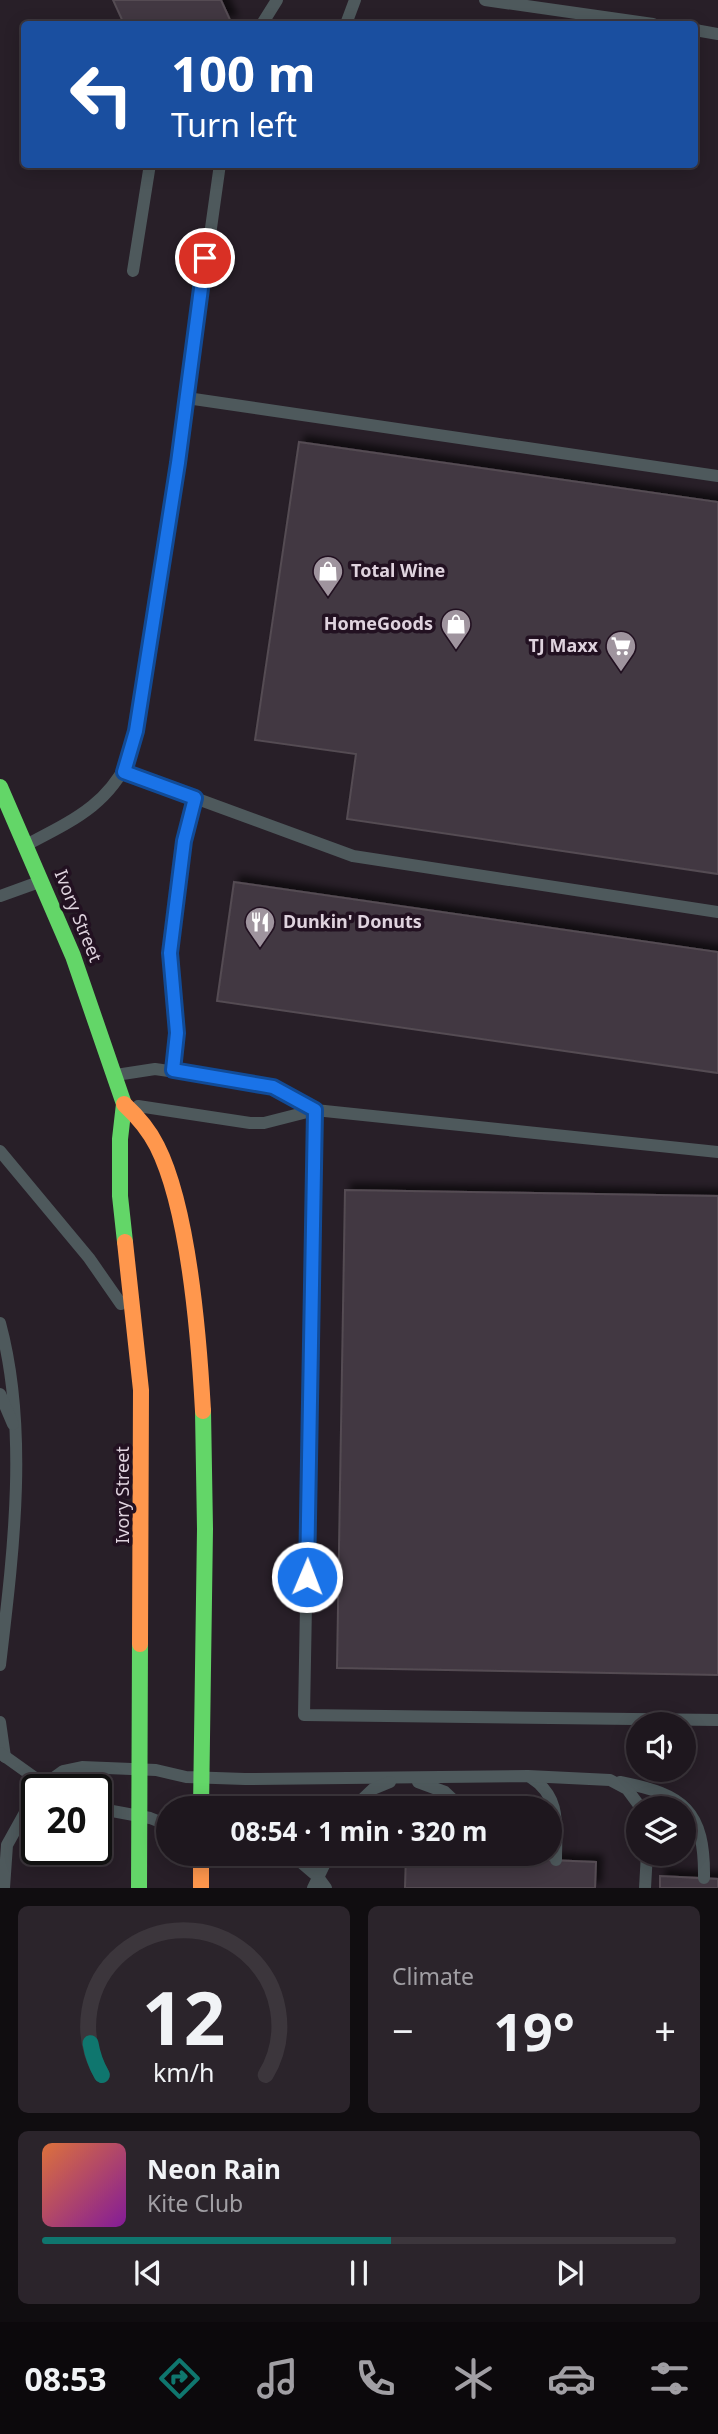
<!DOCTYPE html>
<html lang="en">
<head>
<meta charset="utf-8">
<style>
	body { margin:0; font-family:"Noto Sans",sans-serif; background:#2b242b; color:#f1f3f6; height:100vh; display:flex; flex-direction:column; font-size:26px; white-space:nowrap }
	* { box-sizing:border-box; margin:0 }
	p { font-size:23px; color:#a19fa4 }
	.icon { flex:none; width:38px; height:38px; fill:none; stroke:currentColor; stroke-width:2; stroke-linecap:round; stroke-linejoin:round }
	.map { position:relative; height:1888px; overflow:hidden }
	.drawer { display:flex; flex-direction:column; gap:18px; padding:18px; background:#100d10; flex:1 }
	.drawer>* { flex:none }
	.hud { position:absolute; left:21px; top:21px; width:677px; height:147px; border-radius:7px; box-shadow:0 4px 18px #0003,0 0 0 2px #3c363c; background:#1a4fa0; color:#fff; overflow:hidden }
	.tools { position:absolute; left:626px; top:1712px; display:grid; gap:14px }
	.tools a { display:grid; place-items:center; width:70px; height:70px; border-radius:50%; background:#1e171e; box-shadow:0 4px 18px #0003,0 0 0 2px #3c363c; font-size:35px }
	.speed { position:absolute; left:21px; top:1774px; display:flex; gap:14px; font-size:35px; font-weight:700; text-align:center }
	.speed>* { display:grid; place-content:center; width:91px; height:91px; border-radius:50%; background:#1e171e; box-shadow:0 4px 18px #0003,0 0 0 2px #3c363c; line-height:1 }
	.speed .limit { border:4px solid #111; border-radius:10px; background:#fff; color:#111 }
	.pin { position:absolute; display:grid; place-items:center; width:60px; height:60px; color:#fff; margin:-30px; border:4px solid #fff; border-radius:50%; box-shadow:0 2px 7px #0007 }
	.me { position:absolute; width:77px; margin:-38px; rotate:1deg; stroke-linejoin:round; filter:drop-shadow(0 0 5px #0008) }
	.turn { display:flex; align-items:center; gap:24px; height:147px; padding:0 35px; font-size:32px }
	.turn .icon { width:91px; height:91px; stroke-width:2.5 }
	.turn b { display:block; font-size:49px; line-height:60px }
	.big { font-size:52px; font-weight:700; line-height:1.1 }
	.drawer .tile { flex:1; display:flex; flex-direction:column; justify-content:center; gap:10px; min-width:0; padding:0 24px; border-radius:10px; background:#2b242b }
	.drawer .dial { align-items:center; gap:0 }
	.dial svg { height:182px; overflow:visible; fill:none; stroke:#3c363c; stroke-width:7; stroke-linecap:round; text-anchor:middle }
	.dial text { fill:#f1f3f6; stroke:none }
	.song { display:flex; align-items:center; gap:21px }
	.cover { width:84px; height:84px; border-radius:10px; background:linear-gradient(135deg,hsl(20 70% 55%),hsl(290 70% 35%)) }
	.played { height:7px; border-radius:4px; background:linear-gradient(90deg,#0f766e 55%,#3c363c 55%) }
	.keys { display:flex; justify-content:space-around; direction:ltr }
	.heat { display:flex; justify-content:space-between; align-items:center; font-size:38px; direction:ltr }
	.drawer .tiles { flex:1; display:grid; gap:18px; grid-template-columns:1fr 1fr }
	.tile:last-child { grid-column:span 2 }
	.trip { position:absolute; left:156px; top:1796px; width:406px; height:70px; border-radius:35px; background:#1e171e; box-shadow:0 4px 18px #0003,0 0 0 2px #3c363c; font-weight:700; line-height:70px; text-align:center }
	.menu { display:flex; height:112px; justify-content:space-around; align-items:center; background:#0c090c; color:#a19fa4 }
	.menu .icon { width:49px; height:49px }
	.menu .on { color:#0f766e }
	.menu b { font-size:32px; color:#f1f3f6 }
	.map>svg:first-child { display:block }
</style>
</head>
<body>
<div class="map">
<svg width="718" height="1888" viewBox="0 0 718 1888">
	<defs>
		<filter id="shadow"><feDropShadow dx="6" dy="-6" stdDeviation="3.5" flood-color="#0009"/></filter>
	</defs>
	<rect width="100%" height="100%" fill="#281f28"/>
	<g fill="#423842" stroke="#544c53" stroke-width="2" filter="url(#shadow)">
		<polygon points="113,0 221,0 231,22 124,24"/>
		<polygon points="299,442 718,502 718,874 347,819 356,754 255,740"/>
		<polygon points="234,882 718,952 718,1073 217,1001"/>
		<polygon points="345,1190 718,1196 718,1675 337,1668"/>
		<polygon points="406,1854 596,1862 595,1888 405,1888"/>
		<polygon points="660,1876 718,1879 718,1888 660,1888"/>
	</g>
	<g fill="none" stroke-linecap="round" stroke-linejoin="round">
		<g stroke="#4e595c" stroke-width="12">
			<polyline points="485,0 653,24"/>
			<polyline points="262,24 277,0"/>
			<polyline points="346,24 355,0"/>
			<polyline points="695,30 718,34"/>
			<polyline points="133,271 150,164"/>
			<polyline points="187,398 718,476"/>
			<polyline points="124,772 353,856 718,912"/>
			<path d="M 28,844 C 72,821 112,803 131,753 L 178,463 L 220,164"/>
			<polyline points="0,896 39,882"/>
			<polyline points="173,1070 177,1033 170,953 184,841 195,798"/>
			<polyline points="116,1075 155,1069 259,1084 273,1087 315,1110 264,1123 250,1123 138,1106"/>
			<polyline points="0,1151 89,1258 121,1304"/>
			<polyline points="718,1152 315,1110 304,1715 718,1720"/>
			<path d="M 0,1323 C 29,1430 13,1555 0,1665"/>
			<polyline points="0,1394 13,1424"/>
			<polyline points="0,1722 5,1757"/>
			<polyline points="0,1753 52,1790"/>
			<path d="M 530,1777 C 562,1797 556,1826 556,1860"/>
			<polyline points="418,1782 445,1792 462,1808"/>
			<path d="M 620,1782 C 684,1794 705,1811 704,1878"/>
			<polyline points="37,1790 63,1771 82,1767 156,1770 186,1777 245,1779 528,1776 610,1780 627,1789 641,1808"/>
			<polyline points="96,1808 150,1818 168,1825"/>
			<polyline points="353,1808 373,1789 390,1782"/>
			<polyline points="290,1853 318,1877 326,1888"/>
			<polyline points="467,1857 467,1853"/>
			<polyline points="4,1888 7,1845 37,1791"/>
			<polyline points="313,1888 330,1853"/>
			<polyline points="645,1888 647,1853"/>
		</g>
		<g stroke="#63d668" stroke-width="16">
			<polyline points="0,787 73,956 124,1104 120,1139 120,1196 125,1242"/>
			<polyline points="201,1808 205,1529 203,1411"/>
			<polyline points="139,1888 140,1644"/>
		</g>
		<g stroke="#ff974d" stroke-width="16">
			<path d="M 124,1104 C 137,1116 149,1130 157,1146 C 189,1209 199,1339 203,1411"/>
			<polyline points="125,1242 141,1390 140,1644"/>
			<polyline points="201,1853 201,1888"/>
		</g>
	</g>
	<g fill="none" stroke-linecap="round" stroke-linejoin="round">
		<g stroke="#114b97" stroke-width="18">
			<polyline id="route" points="205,258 178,463 136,731 124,772 195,798 184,841 170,953 177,1033 173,1070 273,1087 315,1110 307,1577"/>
		</g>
		<use href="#route" stroke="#1a73e8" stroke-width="12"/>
	</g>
	<defs>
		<g id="shop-pin" transform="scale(1.575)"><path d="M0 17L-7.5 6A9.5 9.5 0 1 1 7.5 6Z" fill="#9f949e" stroke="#221121"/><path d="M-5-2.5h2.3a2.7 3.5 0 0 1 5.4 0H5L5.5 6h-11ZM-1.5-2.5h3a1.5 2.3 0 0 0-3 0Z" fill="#fff"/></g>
		<g id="supermarket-pin" transform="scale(1.575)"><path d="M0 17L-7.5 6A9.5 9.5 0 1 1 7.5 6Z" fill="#9f949e" stroke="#221121"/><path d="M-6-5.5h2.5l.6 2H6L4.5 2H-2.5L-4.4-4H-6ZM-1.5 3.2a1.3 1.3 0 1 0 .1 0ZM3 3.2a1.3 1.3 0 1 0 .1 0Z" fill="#fff"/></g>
		<g id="restaurant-pin" transform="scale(1.575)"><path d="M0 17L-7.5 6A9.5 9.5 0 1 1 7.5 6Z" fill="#9f949e" stroke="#221121"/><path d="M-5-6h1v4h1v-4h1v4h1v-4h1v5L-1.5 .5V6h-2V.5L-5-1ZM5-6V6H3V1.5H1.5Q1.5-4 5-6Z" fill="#fff"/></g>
	</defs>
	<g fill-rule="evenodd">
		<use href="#shop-pin" x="328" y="571"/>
		<use href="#shop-pin" x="456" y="624"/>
		<use href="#supermarket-pin" x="621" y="646"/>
		<use href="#restaurant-pin" x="260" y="922"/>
	</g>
	<g text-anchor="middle" stroke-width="7" stroke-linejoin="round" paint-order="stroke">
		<g font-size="18" font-weight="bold" fill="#dfd3de" stroke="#221121" text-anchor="start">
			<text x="351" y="577">Total Wine</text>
			<text x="433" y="630" text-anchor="end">HomeGoods</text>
			<text x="598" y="652" text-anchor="end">TJ Maxx</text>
			<text x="283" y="928">Dunkin' Donuts</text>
		</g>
		<g font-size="18" fill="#dfd3de" stroke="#221121">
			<text transform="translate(78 916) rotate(68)" y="6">Ivory Street</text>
			<text transform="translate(123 1495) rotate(-90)" y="6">Ivory Street</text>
		</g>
	</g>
</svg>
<div class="tools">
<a><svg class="icon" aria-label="sound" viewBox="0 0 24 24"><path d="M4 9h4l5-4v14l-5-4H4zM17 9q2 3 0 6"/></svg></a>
<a><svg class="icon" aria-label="layers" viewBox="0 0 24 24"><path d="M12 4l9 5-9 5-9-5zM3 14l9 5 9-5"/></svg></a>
</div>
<div class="speed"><div class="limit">20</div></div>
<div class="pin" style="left:205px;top:258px;background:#d93025"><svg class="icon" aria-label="arrive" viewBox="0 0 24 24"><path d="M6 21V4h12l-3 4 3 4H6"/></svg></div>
<svg class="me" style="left:307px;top:1577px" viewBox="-20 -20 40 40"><circle r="17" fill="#1a73e8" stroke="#fff" stroke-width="3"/><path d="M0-11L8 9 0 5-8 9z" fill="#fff"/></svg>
<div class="trip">08:54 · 1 min · 320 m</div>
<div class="hud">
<div class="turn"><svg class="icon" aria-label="left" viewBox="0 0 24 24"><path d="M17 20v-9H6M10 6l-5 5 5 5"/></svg><div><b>100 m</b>Turn left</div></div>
</div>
</div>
<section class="drawer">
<div class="tiles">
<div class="tile dial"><svg viewBox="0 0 100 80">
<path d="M14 69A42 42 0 1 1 86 69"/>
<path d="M14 69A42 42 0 0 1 9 55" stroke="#0f766e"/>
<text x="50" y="56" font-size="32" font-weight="700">12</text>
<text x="50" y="72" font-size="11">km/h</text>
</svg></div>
<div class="tile"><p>Climate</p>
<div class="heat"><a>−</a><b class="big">19°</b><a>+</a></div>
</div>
<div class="tile">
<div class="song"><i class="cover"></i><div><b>Neon Rain</b><p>Kite Club</p></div></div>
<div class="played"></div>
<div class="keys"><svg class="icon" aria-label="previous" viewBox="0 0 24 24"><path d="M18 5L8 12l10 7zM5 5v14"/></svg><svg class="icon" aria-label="pause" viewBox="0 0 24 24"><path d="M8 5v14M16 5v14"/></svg><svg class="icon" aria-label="next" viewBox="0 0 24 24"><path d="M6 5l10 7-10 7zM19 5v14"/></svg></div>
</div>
</div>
</section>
<nav class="menu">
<b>08:53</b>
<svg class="icon on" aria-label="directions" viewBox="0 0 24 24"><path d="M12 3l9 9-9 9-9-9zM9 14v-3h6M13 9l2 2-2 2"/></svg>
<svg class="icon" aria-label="music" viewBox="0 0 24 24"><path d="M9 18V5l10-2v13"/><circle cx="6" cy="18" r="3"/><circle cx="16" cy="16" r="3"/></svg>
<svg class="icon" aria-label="phone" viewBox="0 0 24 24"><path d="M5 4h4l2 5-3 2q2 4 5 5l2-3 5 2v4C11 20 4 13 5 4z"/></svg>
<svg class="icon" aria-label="climate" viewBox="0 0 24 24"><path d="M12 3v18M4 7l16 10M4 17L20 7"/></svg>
<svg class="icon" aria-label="car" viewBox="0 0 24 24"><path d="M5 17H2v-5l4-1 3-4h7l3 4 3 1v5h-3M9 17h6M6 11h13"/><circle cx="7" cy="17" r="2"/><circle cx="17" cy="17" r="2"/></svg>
<svg class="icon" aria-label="filters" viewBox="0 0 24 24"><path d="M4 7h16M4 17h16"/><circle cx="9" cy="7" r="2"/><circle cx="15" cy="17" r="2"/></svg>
</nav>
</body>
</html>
